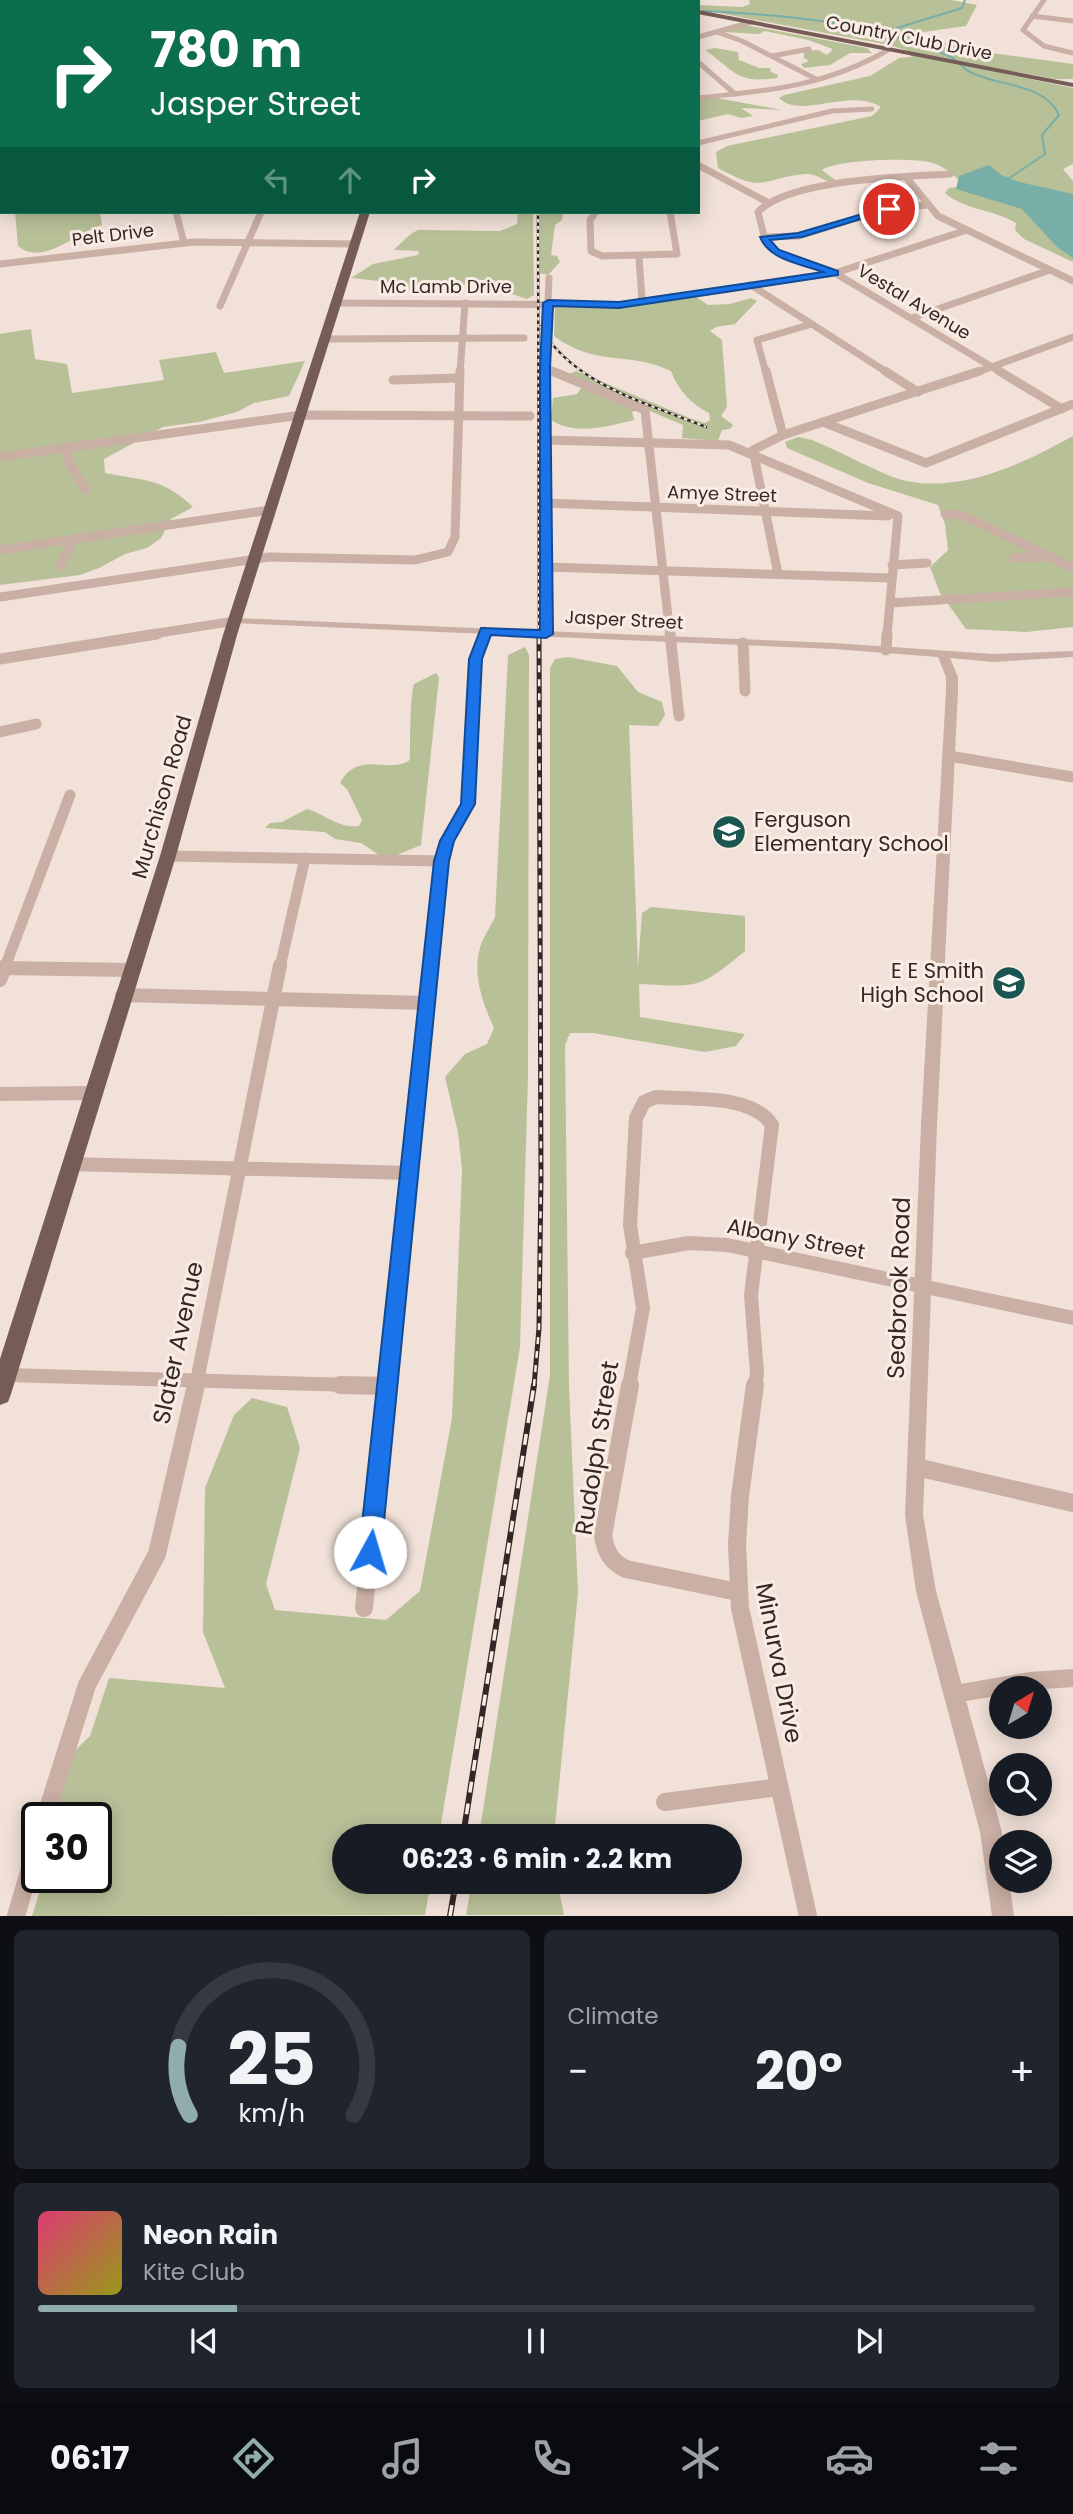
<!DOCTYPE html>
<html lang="en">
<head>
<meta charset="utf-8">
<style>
	body { margin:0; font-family:Poppins,sans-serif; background:#20242c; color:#f1f3f6; height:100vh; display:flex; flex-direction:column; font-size:26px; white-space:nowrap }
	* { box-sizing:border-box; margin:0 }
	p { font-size:23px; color:#9ea1a6 }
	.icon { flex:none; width:38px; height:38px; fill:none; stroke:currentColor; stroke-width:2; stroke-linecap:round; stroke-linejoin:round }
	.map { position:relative; height:1916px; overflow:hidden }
	.side { display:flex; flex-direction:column; gap:14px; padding:14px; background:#0d0f14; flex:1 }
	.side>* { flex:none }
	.guide { position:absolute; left:0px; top:0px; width:700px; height:214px; box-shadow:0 4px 18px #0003; background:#0b6e4f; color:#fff; overflow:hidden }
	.needle { width:46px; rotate:38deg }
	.buttons { position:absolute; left:989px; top:1676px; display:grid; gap:14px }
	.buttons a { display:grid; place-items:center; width:63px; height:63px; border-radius:50%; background:#171b24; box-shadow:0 4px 18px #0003; font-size:35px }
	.speed { position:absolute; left:21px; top:1802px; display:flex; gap:14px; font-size:35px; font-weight:700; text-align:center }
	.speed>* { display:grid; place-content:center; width:91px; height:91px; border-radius:50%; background:#171b24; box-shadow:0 4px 18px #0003; line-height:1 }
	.speed .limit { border:4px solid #111; border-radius:10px; background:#fff; color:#111 }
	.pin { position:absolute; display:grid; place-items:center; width:60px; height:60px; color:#fff; margin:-30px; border:4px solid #fff; border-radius:50%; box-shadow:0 2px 7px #0007 }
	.me { position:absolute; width:77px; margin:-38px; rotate:6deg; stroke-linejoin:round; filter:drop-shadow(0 0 5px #0008) }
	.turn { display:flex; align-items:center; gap:24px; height:147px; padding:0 35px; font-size:32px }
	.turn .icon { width:91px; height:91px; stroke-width:2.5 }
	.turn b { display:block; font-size:49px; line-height:60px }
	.lanes { display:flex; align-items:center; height:66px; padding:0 35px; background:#0003; justify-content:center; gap:35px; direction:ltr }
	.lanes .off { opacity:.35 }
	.big { font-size:52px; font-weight:700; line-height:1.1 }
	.side .widget { flex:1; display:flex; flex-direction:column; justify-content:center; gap:10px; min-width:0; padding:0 24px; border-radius:10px; background:#20242c }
	.side .dial { align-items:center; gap:0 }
	.dial svg { height:182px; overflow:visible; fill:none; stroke:#363941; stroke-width:7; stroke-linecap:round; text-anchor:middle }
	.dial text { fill:#f1f3f6; stroke:none }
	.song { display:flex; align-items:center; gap:21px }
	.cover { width:84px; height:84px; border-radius:10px; background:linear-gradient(135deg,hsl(340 70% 55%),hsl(60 70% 35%)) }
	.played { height:7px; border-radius:4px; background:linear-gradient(90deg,#91acac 20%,#363941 20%) }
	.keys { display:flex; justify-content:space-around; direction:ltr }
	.heat { display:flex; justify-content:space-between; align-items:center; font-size:38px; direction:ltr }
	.side .tiles { flex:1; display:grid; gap:14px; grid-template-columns:1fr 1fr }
	.widget:last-child { grid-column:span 2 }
	.trip { position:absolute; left:332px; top:1824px; width:410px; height:70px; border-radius:35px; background:#171b24; box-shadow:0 4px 18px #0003; font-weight:700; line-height:70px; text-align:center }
	.menu { display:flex; height:112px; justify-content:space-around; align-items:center; background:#090b0e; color:#9ea1a6 }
	.menu .icon { width:49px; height:49px }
	.menu .selected { color:#91acac }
	.menu b { font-size:32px; color:#f1f3f6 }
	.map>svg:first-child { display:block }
</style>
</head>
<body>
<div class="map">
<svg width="1073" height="1916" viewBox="0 0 1073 1916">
	<rect width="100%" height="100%" fill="#f1e1d8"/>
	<g fill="#b8c098">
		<path d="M 749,0 L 951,0 L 977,5 L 966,26 L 923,32 L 919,34 L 920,37 L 991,53 L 1073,64 L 1073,79 L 1054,79 L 991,67 L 1002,73 L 1073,88 L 1073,164 L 1063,169 L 1073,181 L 1073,262 L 1024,239 L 1015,230 L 1016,223 C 993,209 966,211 945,193 L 949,188 L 959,187 L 960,182 C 953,173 944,167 933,163 C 915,157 837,159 822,170 L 835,180 L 831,182 C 822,180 815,173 805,174 C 758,179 766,194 718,168 L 716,152 L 727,146 L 872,116 L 881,107 C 849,87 801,120 779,98 L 784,95 L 870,76 L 899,58 L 912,57 L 906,50 L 889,45 L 698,9 L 698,5 L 742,7 L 750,4 Z"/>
		<polygon points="746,25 867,48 872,53 850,53 830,65 804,68 801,64 809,61 804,58 804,51 818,50 827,55 833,49 808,40 765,31 759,34 723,32"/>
		<path d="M 715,48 L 738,52 L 739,60 L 759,68 L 770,68 L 771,72 L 778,75 L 777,78 C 736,84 735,71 705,50 Z"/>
		<polygon points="717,98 782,110 741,108 753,116 741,118 728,114 698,121 698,99"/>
		<path d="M 15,212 L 100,212 L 102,225 C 75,233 43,267 18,246 Z"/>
		<path d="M 518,212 L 533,212 L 534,295 L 527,299 L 503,291 L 499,285 L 416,284 L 410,291 L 403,284 L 396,284 L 396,290 L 379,281 L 351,278 L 373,264 L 418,255 L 419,251 L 394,250 C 401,243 409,234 418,230 L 500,231 L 517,224 Z"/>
		<polygon points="540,212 561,212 563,215 562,220 555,225 551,255 557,256 560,262 548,275 540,273"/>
		<path d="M 695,296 L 708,305 L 730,304 L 751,298 L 757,301 L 735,324 L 716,327 L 710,331 L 722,340 L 727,407 L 721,416 L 733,425 L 730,429 L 722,430 L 718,441 L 682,438 L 683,425 L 638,406 L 638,410 L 632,412 L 634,420 C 610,426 575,436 551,420 L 553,398 L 577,394 L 583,385 L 569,374 L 576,371 L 692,419 L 705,423 L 710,420 L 709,413 C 691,404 678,390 671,371 C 626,350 597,368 554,336 L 555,308 Z"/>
		<path d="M 31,329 L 35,359 L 67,364 L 72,393 L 164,380 L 159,360 L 216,352 L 224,373 L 305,361 L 289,396 L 254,403 L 237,412 L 199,422 L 163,427 L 104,459 L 105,473 C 143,481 162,477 193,507 L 171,519 L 161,538 L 147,548 L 125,554 L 99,568 L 80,575 L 0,585 L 0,334 Z"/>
		<path d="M 1073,436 L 1073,627 L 1026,632 L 966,629 L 940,593 L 930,567 L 948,550 L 945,524 L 938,505 L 868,483 L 787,448 L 785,442 L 798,437 L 812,440 C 839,451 864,465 890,476 C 950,499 1021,465 1073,436 Z"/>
		<path d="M 525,647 L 529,655 L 528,1075 L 520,1347 L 439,1836 L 345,1836 L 345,1881 L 431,1881 L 425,1915 L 32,1916 L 44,1878 L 96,1878 L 96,1818 L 54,1818 L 62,1763 L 90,1736 L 109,1678 L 225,1688 L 203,1632 L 205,1488 L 234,1415 L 252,1398 L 287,1407 L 300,1448 L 266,1584 L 275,1610 L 386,1620 L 420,1591 L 452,1418 L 462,1170 L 458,1132 L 445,1077 L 465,1054 L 487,1044 L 494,1028 C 484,1006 473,977 479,952 C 481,940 490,928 495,917 L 508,655 Z"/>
		<path d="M 568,657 L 617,666 L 638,692 L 662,702 L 665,715 L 658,726 L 629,725 L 638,967 L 642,913 L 651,907 L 745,916 L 745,951 C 698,990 698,987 639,984 L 640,1017 L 745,1034 L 736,1046 L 705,1052 L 593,1033 L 570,1033 L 565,1045 L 569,1386 L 578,1593 L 554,1836 L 479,1836 L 550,1375 L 550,668 L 555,659 Z"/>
		<path d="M 436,673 L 439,678 L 421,845 L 397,855 L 379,855 L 361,843 L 335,839 L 325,832 L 265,828 L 270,823 L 282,822 L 307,809 C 325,814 339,829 359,826 L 362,820 L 347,789 L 340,783 C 359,749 388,775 410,760 C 410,742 410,698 414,684 Z"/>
		<polygon points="472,1881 557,1881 564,1915 466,1915"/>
	</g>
	<polygon fill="#77aea8" points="989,165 1001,175 1019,182 1073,194 1073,258 1057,247 1022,209 956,189 959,176"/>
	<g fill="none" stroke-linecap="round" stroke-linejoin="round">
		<g stroke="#77aea8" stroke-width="2">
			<polyline points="652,0 659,2"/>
			<path d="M 702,11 C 787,15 869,21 949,56 C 957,59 962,68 970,72 C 998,87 1044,82 1059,115 L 1042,135 L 1045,154 L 1008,179"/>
			<polyline points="892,35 891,32 897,28 962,8 965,0"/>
		</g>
		<g stroke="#c9afa4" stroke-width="5">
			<polyline points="217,0 219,2"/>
			<polyline points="1044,0 1023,30 1044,46 1073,53"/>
			<polyline points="228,2 248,0"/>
			<polyline points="1032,16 1073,21"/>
			<polyline points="717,32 742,41 816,79"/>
			<polyline points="698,37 752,22"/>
			<polyline points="772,56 809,49"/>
			<polyline points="698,62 735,94"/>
			<path d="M 698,98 C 768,91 826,86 888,50"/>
			<polyline points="698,143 832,111 872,109"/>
		</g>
		<g stroke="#c9afa4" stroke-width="7">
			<polyline points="698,165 767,202"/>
			<path d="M 950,174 C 904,177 788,179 758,212 L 765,240 L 773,250 L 835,273 L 1002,373"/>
			<polyline points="906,177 938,216 1073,281"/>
			<polyline points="176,212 184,243"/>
			<polyline points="596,212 590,220 591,251 602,256 677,254 670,212"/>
			<polyline points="764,237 799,236 883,210 926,205"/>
			<polyline points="639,256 642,301"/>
			<polyline points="0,264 194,242 355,244"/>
			<polyline points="751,285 888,373"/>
			<polyline points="337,303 619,305 835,273 967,230"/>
			<polyline points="220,306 261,212"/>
			<polyline points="912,318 1050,270"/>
			<polyline points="325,339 524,338"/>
			<polyline points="545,368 557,373"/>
			<polyline points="460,373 465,303"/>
			<polyline points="545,373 549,278"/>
			<polyline points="766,373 757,340 812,324"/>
			<polyline points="975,373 1073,337"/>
		</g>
		<g stroke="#c9afa4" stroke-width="9">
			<polyline points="545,371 546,634"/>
			<polyline points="552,371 645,410 670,635"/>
			<polyline points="766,371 783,435"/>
			<polyline points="885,371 918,392"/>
			<polyline points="999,371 1062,409"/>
			<polyline points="393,380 459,378"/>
			<polyline points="823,422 926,463 1073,404"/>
			<polyline points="545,440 729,445 898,516 887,635"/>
			<polyline points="68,447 68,461 86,490"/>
			<polyline points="0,457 301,415 530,416"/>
			<polyline points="545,503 888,516"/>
			<polyline points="945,514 962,515 1073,568"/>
			<polyline points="0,550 270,510"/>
			<polyline points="1014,558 1045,557"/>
			<polyline points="892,565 927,563"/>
			<polyline points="60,566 74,539"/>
			<polyline points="546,567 891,578"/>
			<polyline points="778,574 753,450 783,435 980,371"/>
			<polyline points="0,597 269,557 415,560 448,552 455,537 460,371"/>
			<polyline points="890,603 1073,592"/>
			<polyline points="146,635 235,621"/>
			<polyline points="484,635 485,631"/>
		</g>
		<g stroke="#c9afa4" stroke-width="11">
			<polyline points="670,634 679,716"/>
			<polyline points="743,643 745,691"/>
			<polyline points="886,650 887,634"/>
			<polyline points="0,659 157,634"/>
			<polyline points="0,732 36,724"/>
			<polyline points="949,756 1073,777"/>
			<polyline points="168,856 442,861"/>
			<polyline points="5,967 70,795"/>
			<polyline points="280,967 305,858"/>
			<polyline points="431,967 442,861 447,841 468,804 474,669 484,634"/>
		</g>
		<g stroke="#c9afa4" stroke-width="14">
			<polyline points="0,968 131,970"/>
			<polyline points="0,980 6,965"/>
			<polyline points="122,995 427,1003"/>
			<polyline points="0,1094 92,1093"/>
			<polyline points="70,1164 410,1173"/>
			<polyline points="632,1253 689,1243 727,1245 1073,1318"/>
			<polyline points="7,1375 387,1386"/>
			<polyline points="196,1386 280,965"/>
			<polyline points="387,1386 431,965"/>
			<path d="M 629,1386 L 643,1308 L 630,1225 L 636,1118 L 644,1102 L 656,1097 C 691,1100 752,1094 772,1125 L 751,1295 L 757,1373 L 755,1386"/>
		</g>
		<g stroke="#c9afa4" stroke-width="18">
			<polyline points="340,1385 387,1386"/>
			<path d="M 630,1385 L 603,1536 C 606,1552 611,1562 626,1569 L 738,1592"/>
			<polyline points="755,1385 740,1496 737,1545 740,1608 808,1916"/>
			<polyline points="916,1467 1073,1503"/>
			<polyline points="364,1608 387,1385"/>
			<polyline points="955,1694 1030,1681 1073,1678"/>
			<polyline points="665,1802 779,1787"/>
			<polyline points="45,1818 87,1685 157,1554 196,1385"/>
			<polyline points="16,1916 37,1845"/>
		</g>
		<polygon fill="#c9afa4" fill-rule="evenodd" points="235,618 834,643 993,654 1073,651 1073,657 993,662 950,658 958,677 958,691 937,1125 923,1515 936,1591 1002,1832 1003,1843 1001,1843 1001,1881 1009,1881 1014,1916 992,1916 980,1832 916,1591 905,1515 921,1125 946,691 946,677 938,657 834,649 231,623 229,621"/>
		<g fill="#765c56" fill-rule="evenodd">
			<rect x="431" y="0" width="6" height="2"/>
			<polygon points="698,10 1073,83 1073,87 698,14"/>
			<rect x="0" y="66" width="2" height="4"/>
			<polygon points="360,212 370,212 237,635 176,856 11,1394 8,1402 0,1405 0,1359 160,856 223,635"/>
		</g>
		<g stroke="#342826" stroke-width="2.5">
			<g id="rail-far2">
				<polyline points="538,212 539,635"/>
				<path d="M 540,326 C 571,384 649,404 706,427"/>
			</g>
		</g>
		<g stroke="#342826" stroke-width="5">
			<polyline id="rail-far1" points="534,1386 539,1328 541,1177 539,634"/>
		</g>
		<g stroke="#342826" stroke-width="6">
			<g id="rail">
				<polyline points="463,1836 534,1385"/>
				<polyline points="450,1916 456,1881"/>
			</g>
		</g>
		<use href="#rail-far2" stroke="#f9ece4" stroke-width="2" stroke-dasharray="3.5" stroke-linecap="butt"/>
		<use href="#rail-far1" stroke="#f9ece4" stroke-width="2.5" stroke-dasharray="7" stroke-linecap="butt"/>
		<use href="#rail" stroke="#f9ece4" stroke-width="3.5" stroke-dasharray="11" stroke-linecap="butt"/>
	</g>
	<path fill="#1a73e8" stroke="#114b97" stroke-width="2" d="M 886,207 L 893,209 L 802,237 L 770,240 L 779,250 L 838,271 L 838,275 L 619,308 L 553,306 L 550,368 L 553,634 L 546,638 L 491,635 L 482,659 L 475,804 L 454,841 L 449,861 L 381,1552 L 378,1560 L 370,1563 L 362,1560 L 359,1552 L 434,861 L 440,841 L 461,804 L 469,659 L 481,628 L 540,630 L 540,368 L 543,303 L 548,300 L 619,302 L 823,272 C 802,264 769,260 760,237 L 798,233 Z"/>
	<defs>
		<g id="school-disc" transform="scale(1.75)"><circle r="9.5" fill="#1b5551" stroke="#f9ece4"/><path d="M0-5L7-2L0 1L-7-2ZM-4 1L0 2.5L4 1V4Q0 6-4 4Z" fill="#fff"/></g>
	</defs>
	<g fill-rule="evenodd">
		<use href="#school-disc" x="729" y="832"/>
		<use href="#school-disc" x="1009" y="983"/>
	</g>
	<g text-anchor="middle" stroke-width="6" stroke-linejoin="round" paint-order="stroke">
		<g font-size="18" fill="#342826" stroke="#f9ece4">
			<text transform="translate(909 38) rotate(11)" y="6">Country Club Drive</text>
			<text transform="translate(113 235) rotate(-7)" y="6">Pelt Drive</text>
			<text x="446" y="293">Mc Lamb Drive</text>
			<text transform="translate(914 302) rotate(31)" y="6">Vestal Avenue</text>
			<text transform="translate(722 494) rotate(2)" y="6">Amye Street</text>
			<text transform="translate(624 620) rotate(3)" y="6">Jasper Street</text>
		</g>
		<g font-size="21" fill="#342826" stroke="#f9ece4">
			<text transform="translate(162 797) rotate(-74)" y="7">Murchison Road</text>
			<text transform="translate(796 1239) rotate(11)" y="7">Albany Street</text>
		</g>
		<g font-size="21" fill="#342826" stroke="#f9ece4" text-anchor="start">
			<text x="754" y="827">Ferguson<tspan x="754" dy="24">Elementary School</tspan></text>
			<text x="984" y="978" text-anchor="end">E E Smith<tspan x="984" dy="24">High School</tspan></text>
		</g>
		<g font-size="24" fill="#342826" stroke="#f9ece4">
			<text transform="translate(899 1288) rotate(-88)" y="8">Seabrook Road</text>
			<text transform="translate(178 1343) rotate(-78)" y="8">Slater Avenue</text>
			<text transform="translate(597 1448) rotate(-81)" y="8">Rudolph Street</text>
			<text transform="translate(779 1663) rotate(79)" y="8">Minurva Drive</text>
		</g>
	</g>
</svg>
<div class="buttons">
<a><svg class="needle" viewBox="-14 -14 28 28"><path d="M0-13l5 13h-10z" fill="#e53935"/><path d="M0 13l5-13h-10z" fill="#9ea1a6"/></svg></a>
<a><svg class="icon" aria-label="search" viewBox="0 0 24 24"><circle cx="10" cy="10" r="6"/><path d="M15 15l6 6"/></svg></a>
<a><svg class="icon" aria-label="layers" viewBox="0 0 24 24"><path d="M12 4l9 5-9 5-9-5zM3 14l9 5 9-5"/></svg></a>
</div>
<div class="speed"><div class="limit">30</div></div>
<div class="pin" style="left:889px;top:209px;background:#d93025"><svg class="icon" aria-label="arrive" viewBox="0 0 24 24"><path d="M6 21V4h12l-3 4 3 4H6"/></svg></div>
<svg class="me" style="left:370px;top:1552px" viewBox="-20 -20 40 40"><circle r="19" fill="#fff"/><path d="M0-13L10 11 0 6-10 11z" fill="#1a73e8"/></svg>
<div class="trip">06:23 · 6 min · 2.2 km</div>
<div class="guide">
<div class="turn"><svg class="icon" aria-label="right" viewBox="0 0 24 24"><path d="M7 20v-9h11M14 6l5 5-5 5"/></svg><div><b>780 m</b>Jasper Street</div></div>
<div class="lanes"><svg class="icon off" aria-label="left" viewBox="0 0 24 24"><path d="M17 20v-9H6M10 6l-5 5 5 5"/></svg><svg class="icon off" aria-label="ahead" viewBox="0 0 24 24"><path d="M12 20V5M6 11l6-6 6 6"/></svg><svg class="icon" aria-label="right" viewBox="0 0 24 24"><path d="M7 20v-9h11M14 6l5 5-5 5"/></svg></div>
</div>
</div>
<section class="side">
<div class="tiles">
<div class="widget dial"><svg viewBox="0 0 100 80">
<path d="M14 69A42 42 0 1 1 86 69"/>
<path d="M14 69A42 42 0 0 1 9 39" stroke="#91acac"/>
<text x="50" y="56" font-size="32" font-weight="700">25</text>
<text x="50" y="72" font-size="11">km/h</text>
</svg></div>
<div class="widget"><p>Climate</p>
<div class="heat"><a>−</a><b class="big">20°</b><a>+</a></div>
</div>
<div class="widget">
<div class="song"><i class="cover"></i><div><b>Neon Rain</b><p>Kite Club</p></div></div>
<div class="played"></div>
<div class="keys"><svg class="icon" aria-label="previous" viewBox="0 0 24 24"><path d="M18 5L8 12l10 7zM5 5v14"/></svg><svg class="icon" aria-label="pause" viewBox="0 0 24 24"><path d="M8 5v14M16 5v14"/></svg><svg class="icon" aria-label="next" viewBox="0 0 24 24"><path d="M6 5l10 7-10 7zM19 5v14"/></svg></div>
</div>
</div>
</section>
<nav class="menu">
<b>06:17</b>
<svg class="icon selected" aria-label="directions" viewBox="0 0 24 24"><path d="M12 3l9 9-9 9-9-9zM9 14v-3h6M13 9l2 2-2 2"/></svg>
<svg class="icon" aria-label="music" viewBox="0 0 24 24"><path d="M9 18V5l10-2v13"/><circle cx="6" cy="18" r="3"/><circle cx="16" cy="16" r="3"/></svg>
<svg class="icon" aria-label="phone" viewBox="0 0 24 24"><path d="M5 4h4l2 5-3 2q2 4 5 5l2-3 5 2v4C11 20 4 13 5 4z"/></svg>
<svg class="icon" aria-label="climate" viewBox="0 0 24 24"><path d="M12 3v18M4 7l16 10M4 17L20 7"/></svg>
<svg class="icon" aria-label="car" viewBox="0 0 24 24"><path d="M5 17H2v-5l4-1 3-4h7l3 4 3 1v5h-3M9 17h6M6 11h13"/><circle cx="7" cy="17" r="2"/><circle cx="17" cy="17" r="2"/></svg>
<svg class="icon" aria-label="filters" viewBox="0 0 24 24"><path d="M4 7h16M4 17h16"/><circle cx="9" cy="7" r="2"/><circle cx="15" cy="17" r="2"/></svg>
</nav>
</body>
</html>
